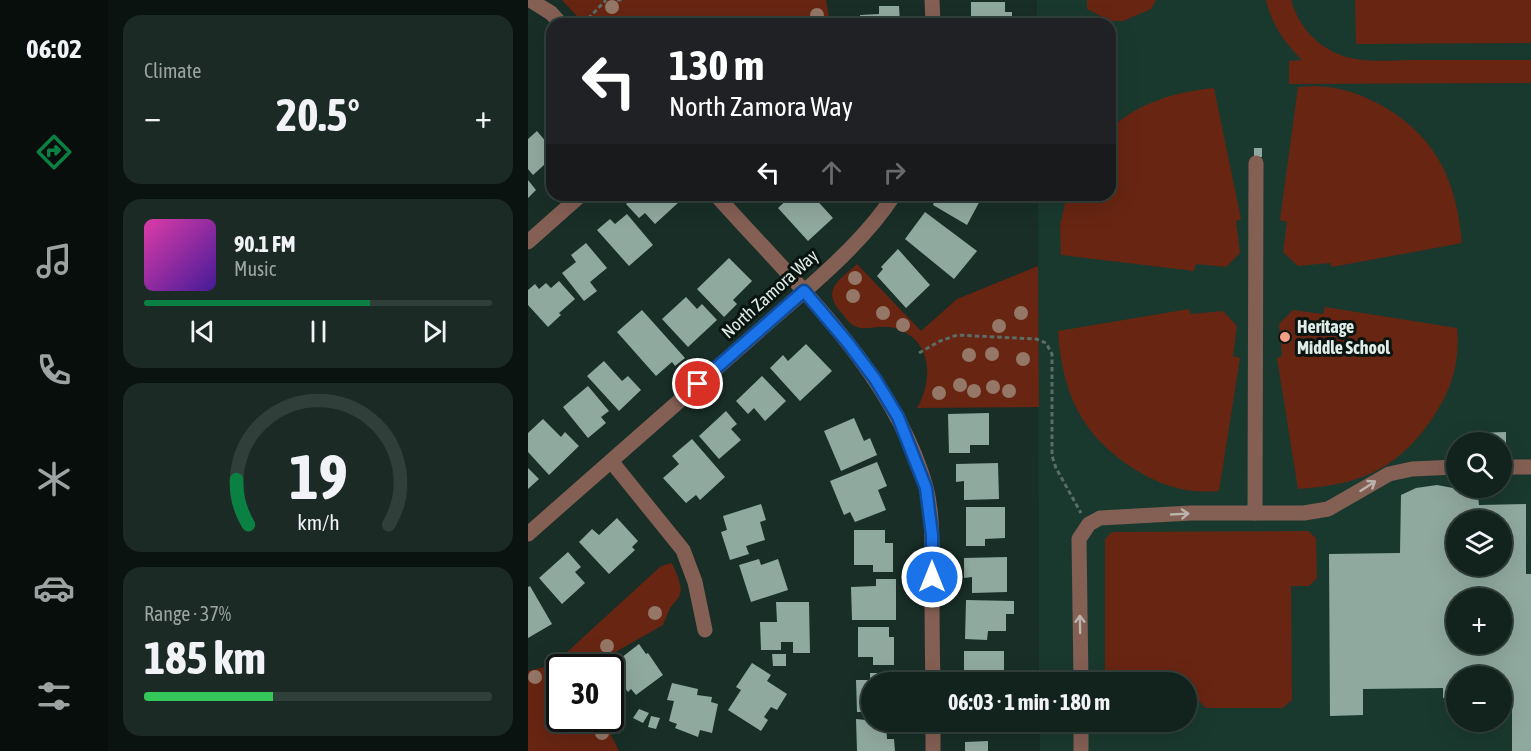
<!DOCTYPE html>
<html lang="en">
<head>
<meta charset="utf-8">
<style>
	body { margin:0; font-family:"Asap Condensed",sans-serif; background:#1b2a25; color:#f1f3f6; height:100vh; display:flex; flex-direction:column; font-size:22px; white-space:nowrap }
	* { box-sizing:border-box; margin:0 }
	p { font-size:20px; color:#9ca4a3 }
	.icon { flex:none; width:33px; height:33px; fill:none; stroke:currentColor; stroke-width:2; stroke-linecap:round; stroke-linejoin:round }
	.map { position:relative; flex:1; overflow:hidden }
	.details { display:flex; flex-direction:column; gap:15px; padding:15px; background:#0a130f; width:420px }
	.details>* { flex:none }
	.hud { position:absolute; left:18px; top:18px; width:570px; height:183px; border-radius:18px; box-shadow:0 6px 24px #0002,0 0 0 2px #313f3b; background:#202124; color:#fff; overflow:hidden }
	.controls { position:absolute; left:918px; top:432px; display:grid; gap:12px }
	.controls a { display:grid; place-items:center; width:66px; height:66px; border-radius:50%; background:#12221c; box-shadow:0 6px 24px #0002,0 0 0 2px #313f3b; font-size:30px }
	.speed { position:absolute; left:18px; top:654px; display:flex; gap:12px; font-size:30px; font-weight:700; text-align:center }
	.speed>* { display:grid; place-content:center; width:78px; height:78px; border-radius:50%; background:#12221c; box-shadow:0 6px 24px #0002,0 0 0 2px #313f3b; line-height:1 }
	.speed .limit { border:3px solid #111; border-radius:9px; background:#fff; color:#111 }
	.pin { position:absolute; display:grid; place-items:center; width:51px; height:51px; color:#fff; margin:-26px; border:3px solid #fff; border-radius:50%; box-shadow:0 2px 6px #0007 }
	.me { position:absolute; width:66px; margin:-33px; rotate:0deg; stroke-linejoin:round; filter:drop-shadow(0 0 4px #0008) }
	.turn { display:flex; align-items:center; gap:21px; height:126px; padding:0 24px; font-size:27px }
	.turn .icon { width:78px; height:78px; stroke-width:2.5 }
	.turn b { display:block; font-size:42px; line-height:51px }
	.lanes { display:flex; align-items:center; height:57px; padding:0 24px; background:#0003; justify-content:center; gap:30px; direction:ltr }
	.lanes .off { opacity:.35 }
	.big { font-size:45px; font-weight:700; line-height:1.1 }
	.details .card { flex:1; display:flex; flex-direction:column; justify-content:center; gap:9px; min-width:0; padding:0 21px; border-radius:18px; background:#1b2a25 }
	.details .dial { align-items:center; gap:0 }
	.dial svg { height:156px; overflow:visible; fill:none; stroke:#313f3b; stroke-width:7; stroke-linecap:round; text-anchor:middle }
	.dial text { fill:#f1f3f6; stroke:none }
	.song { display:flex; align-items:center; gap:18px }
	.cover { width:72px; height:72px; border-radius:9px; background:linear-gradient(135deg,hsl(320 70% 55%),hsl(260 70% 35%)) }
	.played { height:6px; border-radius:3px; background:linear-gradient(90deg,#0b8043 65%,#313f3b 65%) }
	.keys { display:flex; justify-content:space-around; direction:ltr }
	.heat { display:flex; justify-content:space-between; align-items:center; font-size:33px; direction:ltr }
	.charge { height:9px; border-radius:4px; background:linear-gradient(90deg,#34c759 37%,#313f3b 0) }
	.trip { position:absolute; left:333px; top:672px; width:336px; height:60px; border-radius:30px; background:#12221c; box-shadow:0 6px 24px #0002,0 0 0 2px #313f3b; font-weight:700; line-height:60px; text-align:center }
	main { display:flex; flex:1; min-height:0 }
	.menu { display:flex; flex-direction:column; width:108px; justify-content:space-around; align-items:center; background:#070e0b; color:#9ca4a3 }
	.menu .icon { width:42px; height:42px }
	.menu .current { color:#0b8043 }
	.menu b { font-size:27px; color:#f1f3f6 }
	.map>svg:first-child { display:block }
</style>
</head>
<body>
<main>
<nav class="menu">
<b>06:02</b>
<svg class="icon current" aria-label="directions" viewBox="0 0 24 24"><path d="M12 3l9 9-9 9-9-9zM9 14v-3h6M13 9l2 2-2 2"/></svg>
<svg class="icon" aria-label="music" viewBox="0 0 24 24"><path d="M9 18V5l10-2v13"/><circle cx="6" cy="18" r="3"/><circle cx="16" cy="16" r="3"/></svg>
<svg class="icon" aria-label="phone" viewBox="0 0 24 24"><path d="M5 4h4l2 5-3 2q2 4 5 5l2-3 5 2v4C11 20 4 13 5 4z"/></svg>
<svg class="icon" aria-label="climate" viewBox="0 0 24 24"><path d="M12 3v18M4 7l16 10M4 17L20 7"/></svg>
<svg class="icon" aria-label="car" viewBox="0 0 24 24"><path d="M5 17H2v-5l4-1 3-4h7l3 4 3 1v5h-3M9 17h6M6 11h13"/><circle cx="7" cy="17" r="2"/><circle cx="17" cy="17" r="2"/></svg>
<svg class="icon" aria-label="filters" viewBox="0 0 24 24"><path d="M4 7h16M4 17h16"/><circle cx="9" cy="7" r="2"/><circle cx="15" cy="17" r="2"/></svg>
</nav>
<section class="details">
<div class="card"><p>Climate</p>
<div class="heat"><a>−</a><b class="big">20.5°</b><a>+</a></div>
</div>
<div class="card">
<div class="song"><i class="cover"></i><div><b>90.1 FM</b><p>Music</p></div></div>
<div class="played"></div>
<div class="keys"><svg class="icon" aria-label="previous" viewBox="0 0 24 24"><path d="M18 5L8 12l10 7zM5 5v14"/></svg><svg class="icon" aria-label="pause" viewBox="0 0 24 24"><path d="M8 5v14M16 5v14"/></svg><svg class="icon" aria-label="next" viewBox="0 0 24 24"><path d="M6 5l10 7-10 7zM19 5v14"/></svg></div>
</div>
<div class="card dial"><svg viewBox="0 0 100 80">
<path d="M14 69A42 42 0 1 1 86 69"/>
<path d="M14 69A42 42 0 0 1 8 46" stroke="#0b8043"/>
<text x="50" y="56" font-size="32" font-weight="700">19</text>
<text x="50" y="72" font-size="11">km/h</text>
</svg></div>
<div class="card"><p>Range · 37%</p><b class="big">185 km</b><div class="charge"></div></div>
</section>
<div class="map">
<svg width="1003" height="751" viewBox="0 0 1003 751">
	<rect width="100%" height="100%" fill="#182e26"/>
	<path fill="#1a392e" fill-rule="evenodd" d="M 509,0 L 1003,0 L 1003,751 L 512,751 L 512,722 L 658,722 L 658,682 L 511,682 L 510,195 L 582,195 L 582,24 L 509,24 ZM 928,442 L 974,442 L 974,488 L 928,488 ZM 928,520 L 974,520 L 974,566 L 928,566 ZM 928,598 L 974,598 L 974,644 L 928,644 ZM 928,676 L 974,676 L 974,722 L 928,722 Z"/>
	<g fill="#682512">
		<polygon points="34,0 298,0 302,24 56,24"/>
		<polygon points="559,0 628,0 623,9 595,21 582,21 559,9"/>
		<path d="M 738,0 L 763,0 C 770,24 786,44 810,54 C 833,64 862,60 887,60 C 926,60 964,60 1003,60 L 1003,83 L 761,84 L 761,61 L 774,60 C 756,42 744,25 738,0 Z"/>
		<polygon points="827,0 1003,0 1003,43 828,44"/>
		<path d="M 788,86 C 815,87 835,95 858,108 C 910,139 929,184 934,243 L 804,267 L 802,263 L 770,266 L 755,252 L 759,222 L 752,220 L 770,87 Z"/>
		<path d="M 686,88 L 713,219 L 708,221 L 712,253 L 698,267 L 668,264 L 666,271 L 533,255 L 532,225 L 539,195 L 582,195 L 582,129 C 611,102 648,92 686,88 Z"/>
		<path d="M 329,264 L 393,331 L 429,299 L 510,266 L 511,407 L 389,408 C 406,379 404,338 366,328 C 353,324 339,331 329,327 C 322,325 317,317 312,311 C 293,289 313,279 329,264 Z"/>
		<path d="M 797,307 L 929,328 C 932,359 925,385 909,411 C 874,467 835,485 770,489 L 749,358 L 754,356 L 751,324 L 765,310 L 795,314 Z"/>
		<path d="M 661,309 L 663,314 L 695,311 L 709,326 L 705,356 L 712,358 L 691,491 C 660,494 634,486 608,470 C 554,437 534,393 530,331 Z"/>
		<polygon points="780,531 788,538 789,578 781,586 763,586 764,700 755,708 678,708 670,700 662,708 659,708 658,682 577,682 577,539 584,532"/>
		<polygon points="144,563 150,577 153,589 151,597 142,608 135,625 61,667 32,668 32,718 75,719 91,751 0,751 0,671 25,665 133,566"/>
	</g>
	<g fill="#90a99f" fill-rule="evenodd">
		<polygon points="443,2 477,2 477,12 484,12 484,24 443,24"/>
		<polygon points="351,6 371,6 372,24 332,24 332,15 351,14"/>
		<polygon points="9,131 24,149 24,174 16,165 5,175 0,169 0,139"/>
		<rect x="726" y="148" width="8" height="9"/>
		<polygon points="0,180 8,190 0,198"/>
		<polygon points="107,195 145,195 151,202 127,224 117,213 111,218 98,204"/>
		<polygon points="264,195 284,195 305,218 280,241 250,208"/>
		<polygon points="409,195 455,195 439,225 405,205"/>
		<polygon points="397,212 449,251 426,279 377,239"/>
		<polygon points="99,214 125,245 101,266 69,230 82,219 87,224"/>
		<polygon points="58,243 79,268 62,282 69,291 56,301 34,273 48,262 43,255"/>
		<polygon points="370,249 402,285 378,308 349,276 355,269 353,267"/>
		<polygon points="201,258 224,281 205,300 209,304 196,317 169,289"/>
		<polygon points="31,281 47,299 31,313 33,315 20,327 0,305 0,290 7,284 11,289 18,283 23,288"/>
		<polygon points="158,297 169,309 174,304 189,320 160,347 134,319"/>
		<polygon points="114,310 157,358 147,366 144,362 128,376 89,332"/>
		<polygon points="278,344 304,371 272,401 242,368 255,355 260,361"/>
		<polygon points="76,361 94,381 100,376 113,390 91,411 59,376"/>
		<polygon points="234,376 258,401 237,421 226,408 220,414 208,401"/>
		<polygon points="60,386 81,411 73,417 78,423 60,438 35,407"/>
		<polygon points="198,411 209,424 203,429 213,440 191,459 171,436"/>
		<polygon points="461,413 461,445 442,445 442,453 421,453 420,414"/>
		<polygon points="326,418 336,441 342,438 349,455 313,471 296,431"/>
		<polygon points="15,419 33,437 37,432 51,446 21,475 0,452 0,433"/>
		<polygon points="978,432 978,455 974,455 974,442 948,442 948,433"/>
		<polygon points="164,439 197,477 172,500 168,495 158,503 135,478 151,464 144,456"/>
		<polygon points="349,462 359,486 350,490 358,510 327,522 322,512 316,515 302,481"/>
		<polygon points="470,463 471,499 436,500 436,481 428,482 428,464"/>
		<polygon points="0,468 11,479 0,489"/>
		<path d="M 909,485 L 941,491 L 950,496 L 951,505 L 998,504 L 998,574 L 1003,574 L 1003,751 L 984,751 L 984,697 L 974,697 L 974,676 L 928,676 L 928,697 L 915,698 L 915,688 L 835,689 L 835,715 L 802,716 L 801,554 L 872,553 L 873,495 L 888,488 ZM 928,520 L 974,520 L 974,566 L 928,566 ZM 928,598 L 974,598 L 974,644 L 928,644 Z"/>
		<polygon points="233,504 238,520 232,522 237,540 218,546 221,554 202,560 193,532 199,530 195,516"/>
		<polygon points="438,507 477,507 477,538 457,539 457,546 438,546"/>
		<polygon points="89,518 110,541 104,547 107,550 81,574 51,542 64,529 71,535"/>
		<polygon points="326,530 357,530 357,543 365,543 365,572 345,572 345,565 326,565"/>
		<polygon points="40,552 53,567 47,572 57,583 34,604 11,578"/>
		<polygon points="479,557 479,592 444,593 444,577 436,578 436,558"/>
		<polygon points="231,559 233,565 250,559 260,590 223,602 211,565"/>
		<polygon points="348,579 368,579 368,620 324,620 323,587 348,586"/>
		<polygon points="2,586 24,624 0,638 0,587"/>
		<polygon points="438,600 486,601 486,614 478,614 478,631 460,631 459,640 437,639"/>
		<polygon points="248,602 281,602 282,653 265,653 265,642 253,642 253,650 233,650 232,622 249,622"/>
		<polygon points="330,627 361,627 361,637 366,637 366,665 345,665 345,657 330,657"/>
		<polygon points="111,644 118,654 120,653 135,675 108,695 103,689 100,692 88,677 84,681 82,668 80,668"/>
		<polygon points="436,651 476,651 476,682 444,682 444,671 436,671"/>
		<polygon points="244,654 258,654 258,666 245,666"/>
		<polygon points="224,663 243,675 239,681 259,694 249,710 243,707 236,717 240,720 233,731 200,710 213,690 208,687"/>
		<polygon points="342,673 367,673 367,682 344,682 344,712 329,712 328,680 342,680"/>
		<polygon points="144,683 170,689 169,695 184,697 183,702 190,704 184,733 172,730 170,737 147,728 149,724 141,721 146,701 139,700"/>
		<polygon points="111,709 121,713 115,723 105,718"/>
		<polygon points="123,716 132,718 128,729 120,727"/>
		<polygon points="328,719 358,722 359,739 366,739 367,751 329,751"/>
		<polygon points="438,722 480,722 480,725 460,725 460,733 438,733"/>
		<polygon points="460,741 460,751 437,751 437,742"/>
	</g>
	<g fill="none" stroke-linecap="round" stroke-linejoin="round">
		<g stroke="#5a6d66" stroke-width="3" stroke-dasharray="4.5 3" stroke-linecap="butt">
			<polyline points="89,0 96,0"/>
			<polyline points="55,24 78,0"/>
			<polyline points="391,353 412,341 429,335 508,339 518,343 524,354 524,456 528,468 553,513"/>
		</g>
		<g stroke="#845f54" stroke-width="15">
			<polyline points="2,0 23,13 33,24"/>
			<polyline points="404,0 405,24"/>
			<path d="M 188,195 C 267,284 364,370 398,487 C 405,515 404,546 404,573 C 404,610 404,646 405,682"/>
			<polyline points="0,242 53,195"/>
			<polyline points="83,461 155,550 167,582 177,630"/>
			<polyline points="974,467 1003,467"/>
			<polyline points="727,513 728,163"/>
			<path d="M 0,534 C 75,468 149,403 224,337 C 271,295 332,248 366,195"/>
			<polyline points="553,682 551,539 561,524 572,518 663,513 776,513 800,509 861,474 884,469 928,467"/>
			<polyline points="405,722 405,751"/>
			<polyline points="553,722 553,751"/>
		</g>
	</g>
	<g fill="#947767">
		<circle cx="84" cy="7" r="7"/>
		<circle cx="289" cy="15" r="7"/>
		<circle cx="327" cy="278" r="7"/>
		<circle cx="325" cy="296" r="7"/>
		<circle cx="355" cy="313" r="7"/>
		<circle cx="493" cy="313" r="7"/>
		<circle cx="375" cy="325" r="7"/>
		<circle cx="471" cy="326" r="7"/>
		<circle cx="464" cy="354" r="7"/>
		<circle cx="441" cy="355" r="7"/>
		<circle cx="495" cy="359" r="7"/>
		<circle cx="432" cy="385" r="7"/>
		<circle cx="465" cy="387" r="7"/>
		<circle cx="446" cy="391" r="7"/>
		<circle cx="481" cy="391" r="7"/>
		<circle cx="411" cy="393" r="7"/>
		<circle cx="127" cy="613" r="7"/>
		<circle cx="79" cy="646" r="7"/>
		<circle cx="23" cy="674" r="7"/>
		<circle cx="7" cy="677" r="7"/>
		<circle cx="74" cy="733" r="7"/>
	</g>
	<defs><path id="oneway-shaft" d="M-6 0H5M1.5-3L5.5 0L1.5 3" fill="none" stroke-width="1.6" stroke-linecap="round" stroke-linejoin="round" transform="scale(1.5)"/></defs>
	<g stroke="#bbb4ac">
		<use href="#oneway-shaft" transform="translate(840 486) rotate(-33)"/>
		<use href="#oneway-shaft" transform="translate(652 514) rotate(-3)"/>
		<use href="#oneway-shaft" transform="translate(552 624) rotate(-91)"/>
	</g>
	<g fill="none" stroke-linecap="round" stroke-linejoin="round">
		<g stroke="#114b97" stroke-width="15">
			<polyline id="route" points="170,384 276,291 320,343 347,379 370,417 398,488 404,535 404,577"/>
		</g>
		<use href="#route" stroke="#1a73e8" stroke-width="10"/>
	</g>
	<circle fill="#f49e86" stroke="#0a1410" stroke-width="2" cx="757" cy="337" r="6"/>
	<g text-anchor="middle" stroke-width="6" stroke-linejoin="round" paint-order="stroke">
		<g font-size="18" fill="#dfece7" stroke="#0a1410">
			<text transform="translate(242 294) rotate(-42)" y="6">North Zamora Way</text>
		</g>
		<g font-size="18" font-weight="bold" fill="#dfece7" stroke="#0a1410" text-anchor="start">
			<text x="769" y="333">Heritage<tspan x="769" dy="21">Middle School</tspan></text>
		</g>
	</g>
</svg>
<div class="controls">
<a><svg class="icon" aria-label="search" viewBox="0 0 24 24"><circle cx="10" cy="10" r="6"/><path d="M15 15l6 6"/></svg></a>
<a><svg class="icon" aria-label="layers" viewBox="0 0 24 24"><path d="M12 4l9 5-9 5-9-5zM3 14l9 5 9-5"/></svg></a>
<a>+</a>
<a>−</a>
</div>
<div class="speed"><div class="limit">30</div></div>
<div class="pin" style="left:170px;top:384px;background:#d93025"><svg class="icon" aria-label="arrive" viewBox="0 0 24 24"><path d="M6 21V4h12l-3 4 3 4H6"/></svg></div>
<svg class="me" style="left:404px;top:577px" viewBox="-20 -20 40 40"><circle r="17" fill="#1a73e8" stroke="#fff" stroke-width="3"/><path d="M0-11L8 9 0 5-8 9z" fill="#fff"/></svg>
<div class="trip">06:03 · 1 min · 180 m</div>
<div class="hud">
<div class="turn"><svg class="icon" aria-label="left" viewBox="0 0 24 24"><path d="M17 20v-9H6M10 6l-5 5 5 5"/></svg><div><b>130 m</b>North Zamora Way</div></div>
<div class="lanes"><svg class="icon" aria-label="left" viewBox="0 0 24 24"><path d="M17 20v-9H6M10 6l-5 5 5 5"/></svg><svg class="icon off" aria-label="ahead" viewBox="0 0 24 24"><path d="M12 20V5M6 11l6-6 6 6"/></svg><svg class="icon off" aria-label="right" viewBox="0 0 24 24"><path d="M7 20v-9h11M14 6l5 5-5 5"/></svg></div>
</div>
</div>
</main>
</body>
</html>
